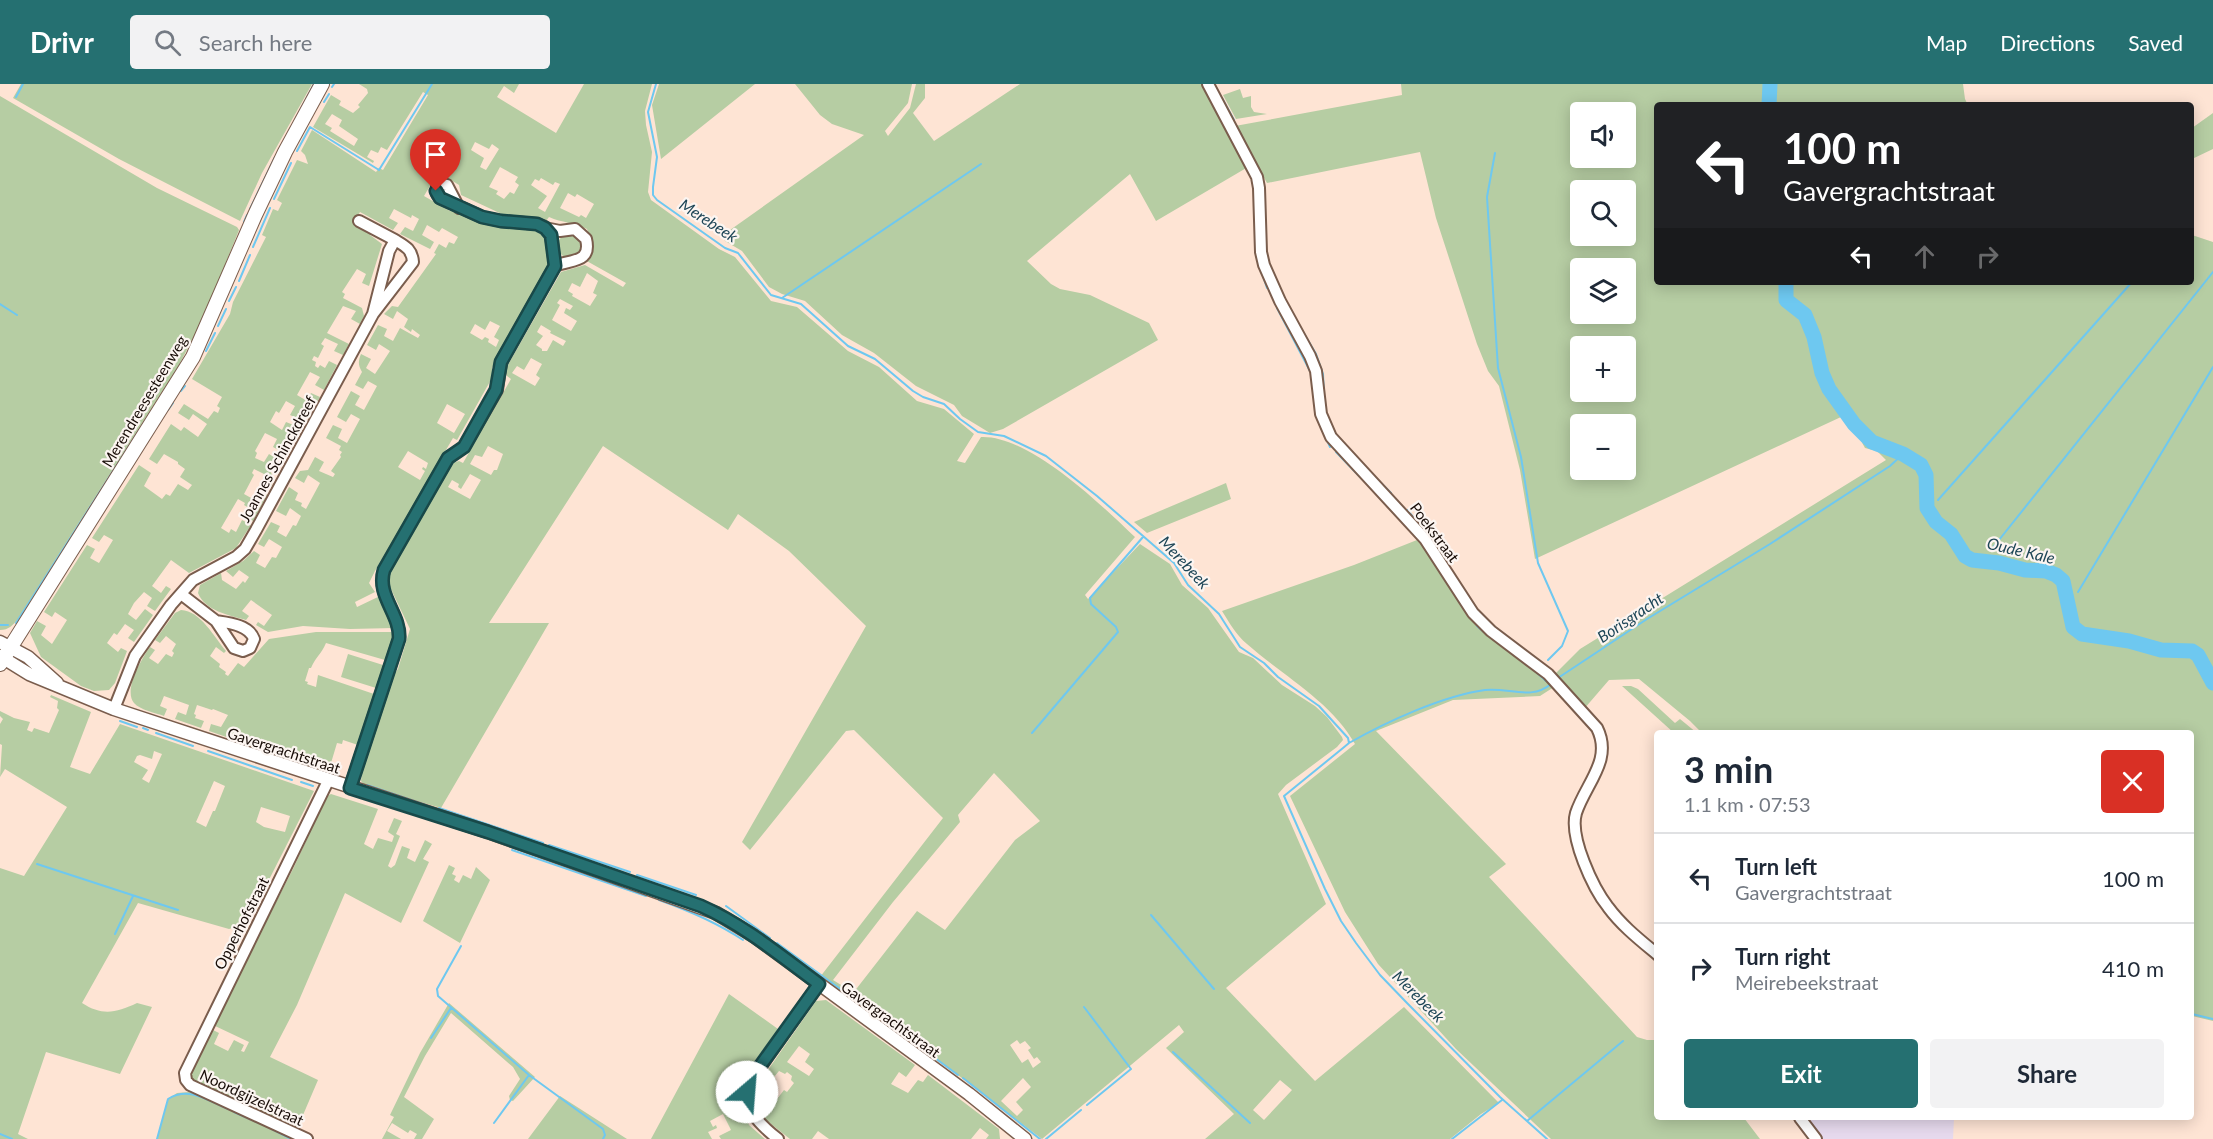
<!DOCTYPE html>
<meta charset="utf-8">
<style>
body{margin:0;font-family:Lato,sans-serif;background:#f2f2f3;color:#1f2937;height:100vh;display:flex;flex-direction:column;font-size:22px;white-space:nowrap}
*{box-sizing:border-box;margin:0}
p{font-size:20px;color:#747a83}
.icon{flex:none;width:33px;height:33px;fill:none;stroke:currentColor;stroke-width:2;stroke-linecap:round;stroke-linejoin:round}
.map{position:relative;flex:1;overflow:hidden}
.drawer{position:absolute;left:1654px;top:646px;width:540px;height:390px;display:flex;flex-direction:column;background:#fff;border-radius:6px;box-shadow:0 3px 15px #0003}
.drawer>*{flex:none}
.guide{position:absolute;left:1654px;top:18px;width:540px;height:183px;border-radius:6px;box-shadow:0 3px 15px #0003;background:#202124;color:#fff;overflow:hidden}
.tools{position:absolute;left:1570px;top:18px;display:grid;gap:12px}
.tools a{display:grid;place-items:center;width:66px;height:66px;border-radius:6px;background:#fff;box-shadow:0 3px 15px #0003;font-size:30px}
.pin{position:absolute;display:grid;place-items:center;width:51px;height:51px;color:#fff;margin:-62px -26px;border-radius:50% 50% 50% 0;rotate:-45deg;box-shadow:0 0 6px #0007}
.pin .icon{rotate:45deg}
.me{position:absolute;width:66px;margin:-33px;rotate:27deg;stroke-linejoin:round;filter:drop-shadow(0 0 4px #0008)}
.turn{display:flex;align-items:center;gap:21px;height:126px;padding:0 30px;font-size:27px}
.turn .icon{width:78px;height:78px;stroke-width:2.5}
.turn b{display:block;font-size:42px;line-height:51px}
.lanes{display:flex;align-items:center;height:57px;padding:0 30px;background:#0003;justify-content:center;gap:30px;direction:ltr}
.lanes .off{opacity:.35}
.round{display:grid;place-items:center;flex:none;width:63px;height:63px;border-radius:6px;background:#f2f2f3}
.headline{display:flex;align-items:center;justify-content:space-between;height:102px;padding:0 30px}
h1{font-size:36px;font-weight:700;line-height:45px}
.button{display:flex;gap:12px;margin-top:auto;padding:12px 30px}
.button a{flex:1;height:69px;border-radius:6px;background:#257071;color:#fff;font-size:24px;font-weight:700;line-height:69px;text-align:center}
.button a+a{background:#f2f2f3;color:#1f2937}
ul{padding:0;list-style:none}
li{display:flex;align-items:center;gap:18px;height:90px;padding:0 30px;border-top:2px solid #e0e1e3}
li div{flex:1}
li b{display:block;font-size:22px}
li em{font-style:normal}
header{display:flex;align-items:center;gap:36px;box-sizing:border-box;height:84px;padding:0 30px;background:#257071;color:#fff}
header strong{font-size:28px}
nav{display:flex;gap:33px;margin-inline-start:auto;font-size:21px}
.search{width:420px;height:54px;background:#f2f2f3;display:flex;align-items:center;gap:15px;box-sizing:border-box;padding:0 21px;border-radius:6px;color:#747a83;font-size:22px}
.map>svg:first-child{display:block}
.industrial{fill:#e7daee}
.green{fill:#b6cda3;fill-rule:evenodd}
.lines{fill:none;stroke-linecap:round;stroke-linejoin:round}
.stream{stroke:#6ec8f0;stroke-width:2}
.river{stroke:#6ec8f0;stroke-width:15}
.minor-casing{stroke:#7a5d4d;stroke-width:14}
.tertiary-casing{stroke:#7a5d4d;stroke-width:15}
.secondary-casing{stroke:#7a5d4d;stroke-width:16}
.minor{stroke:#fff;stroke-width:10}
.tertiary{stroke:#fff;stroke-width:12}
.secondary{stroke:#fff;stroke-width:14}
.route-casing{stroke:#184949;stroke-width:15}
.route{stroke:#257071;stroke-width:10}
.labels{text-anchor:middle;dominant-baseline:central;stroke-width:4.5;stroke-linejoin:round;paint-order:stroke}
.street-label{font-size:15px;fill:#160b06;stroke:#fcf5f1}
.water-label{font-size:16px;font-style:italic;fill:#1e4657;stroke:#fcf5f1}
</style>
<header>
<strong>Drivr</strong>
<div class="search"><svg class="icon" aria-label="search" viewBox="0 0 24 24"><circle cx="10" cy="10" r="6"/><path d="M15 15l6 6"/></svg>Search here</div>
<nav><a>Map</a><a>Directions</a><a>Saved</a></nav>
</header>
<div class="map">
<svg width="2213" height="1055" viewBox="0 0 2213 1055">
<rect width="100%" height="100%" fill="#fee4d4"/>
<!-- industrial -->
<path class="industrial" d="M1813,1034H1954L1953,1055H1820L1808,1040Z"/>
<!-- green -->
<path class="green" d="M21,0H312L262,89L240,137L119,75L13,14Z
M359,0H519L514,9L504,2L497,13L556,49L584,0H652L645,27L646,41L652,68L648,108L651,116L719,165L735,173L771,217L797,223L848,267L879,283L917,317L944,325L974,350L957,377L965,379L981,353C1030,351 1101,421 1135,453L1085,511L1088,515L1140,460L1170,480L1182,501L1208,524L1239,568L1253,574L1282,601L1315,622L1327,633L1342,653L1343,656L1337,663L1286,701L1278,710L1326,820L1226,904L1315,997L1404,923L1499,1019L1481,1030L1450,1055H1205L1234,1030L1166,964L1184,948L1179,941L1042,1055L929,969L850,913L917,827L945,846L1015,756L1040,737L994,689L958,731L960,738L893,818L833,896L846,904L843,909L820,893L943,734L854,646L846,647L750,766L742,758L866,542L789,467L738,430L728,446L603,362L489,539H549L441,724L365,702L361,697L362,687L390,596L398,585L410,545L389,501V493L393,483L448,387L453,379L459,377L463,379L511,295L507,292L505,286L561,188L585,181L623,203L626,199L585,176L591,156L587,145C574,138 562,139 549,133L546,137L506,132L461,111L459,101L438,88L424,112L450,127L452,125L497,143L527,144L539,148L545,154L549,182L492,284V294L457,356L453,354L375,487L369,499L375,508L355,518L357,523L380,512L394,544L350,545L303,542L268,548L256,541L258,538L264,542L272,531L251,516L242,527L249,532L246,536C229,531 205,527 198,509L200,501L221,489L222,496L236,505L243,497L245,499L249,493L239,486L233,493L226,487L243,477L254,467L260,471L256,479L265,484L272,473L276,474L282,463L269,455L264,463L258,460L271,438L280,442L277,448L286,453L293,441L296,442L301,432L290,424L286,432L276,427L289,403L298,409L295,416L302,419L301,422L306,425L320,399L308,391L304,399L295,394L300,387L308,386L315,373L324,378L319,387L333,393L335,390L331,387L341,373L340,371L342,368L339,366L341,362L326,354L333,341L342,345L338,354L347,359L360,335L351,330L346,338L337,333L351,307L360,312L355,321L364,326L377,302L368,297L363,305L355,301L362,288C358,281 358,278 361,270L371,275L366,284L375,290L390,267L379,260L376,266L367,261L378,241L387,245L384,252L393,257L400,244L418,254L420,251L412,245L411,248L404,243L408,235L397,227L393,235L384,230L392,222L398,223L436,170L434,169L439,160L446,164L449,158L454,160L458,153L442,144L439,148L427,141L422,151L434,158L430,165L400,150L405,143L413,147L419,135L412,131L411,134L394,125L389,134L398,139L393,146L360,128L354,138L372,148L370,151L382,160L369,202L362,199L366,190L357,185L342,208L345,210L343,214L362,224L364,232L360,240L351,235L356,227L343,222L327,249L349,260L343,271L334,267L338,260L325,254L321,260L324,262L318,274L314,272L312,276L316,278L315,282L318,284L320,281L325,284L329,277L337,281L324,306L315,301L320,293L310,288L297,311L307,317L311,309L320,313C316,320 314,323 306,322L299,335L290,331L295,322L286,317L279,329L276,327L270,338L282,346L286,338L296,342L282,368L273,363L277,355L265,349L255,367L257,369L255,374L264,378L269,370L277,375L270,387L274,394L271,403L262,399L266,391L254,385L252,389L254,391L244,410L253,415L258,407L267,411L253,437L244,432L249,424L244,421L245,419L238,415L221,444L229,449L231,445L236,448L242,436L251,441L236,464L189,489L171,476L152,502L161,509L166,502L171,505L155,527L147,522L152,514L144,508L134,519L128,530L136,536L145,525L153,531L134,558L128,554L134,546L125,540L117,551L114,549L107,559L118,568L121,564L127,567L115,599L109,606L94,607L81,602L41,573L30,549L37,537L46,542L41,551L52,560L67,536L55,528L52,533L44,528L87,461L95,465L90,474L99,479L113,456L104,451L99,458L92,454L139,381L151,389L144,402L162,415L166,410L170,412L178,400L188,406L192,401L180,393L185,385L178,380V378L164,370L157,380L149,375L171,340L181,347L184,343L198,353L207,340L193,330L189,336L178,329L184,320L208,335L214,327L218,329L220,324L217,322L222,313L192,295L230,230L233,218L266,153L262,151L273,125L278,127L282,119L277,116L297,76L308,80L305,71L301,67L312,46L376,88L379,84L383,86L428,11L423,8L387,66L381,63L378,69L371,66L367,73L374,77L373,79L313,43L331,11L341,17L339,21L353,29L360,23L358,21L368,9L367,5ZM332,30L342,36L339,42L358,55L354,62L330,47L332,44L325,40ZM475,58L489,65L492,60L499,65L486,86L480,83L484,74L471,66ZM500,83L518,93L515,98L519,101L514,110L510,108L504,115L496,110L498,107L489,103ZM541,94L553,101L555,98L560,100L545,128L538,124L547,112L531,101L535,95L539,97ZM568,109L575,113L577,110L594,120L586,134L581,131L579,133L560,124ZM587,189L598,197L593,209L597,211L590,222L572,212L573,210L568,207L572,199L580,203ZM560,215L573,222L570,226L566,224L564,229L577,237L571,247L552,236L560,221L557,219ZM490,237L500,242L494,253L499,256L496,263L488,258L489,255L485,253L482,256L470,249L475,240L485,246ZM541,241L551,247L550,249L566,257L563,262L553,256L547,267H542V265L536,261L543,252L537,248ZM531,274L542,280L536,291L540,294L535,302L512,289L517,282L524,286ZM447,320L465,330L454,349L437,339ZM488,362L503,370L497,386H494L491,391L470,380L475,371L482,373ZM408,367L428,379L426,385L423,383L422,385L425,387L420,396L398,383ZM470,390L481,396L470,415L448,403L452,396L459,400L458,403L461,405ZM1017,956L1020,960L1025,957L1031,964L1028,966L1034,975L1037,973L1041,978L1033,984L1028,975L1022,979L1010,961ZM1023,994L1031,1003L1016,1018L1023,1026L1017,1032L1001,1017ZM1280,996L1292,1006L1264,1036L1253,1026Z
M659,0H755L661,75L652,21Z
M795,0H912L908,19L885,47L888,52L910,24L916,0H925V14L913,29L934,57L1020,0H1203L1248,83L1156,137L1130,90L1027,177L1051,200L1060,205L1090,211L1149,239L1158,256L1003,345L990,349L962,332L954,321L916,302L874,269L842,251L805,217L782,210L769,203L742,167L725,157L723,151L864,51L832,40L820,31Z
M1401,0H1963L1965,15L1968,21H1658V198H2192V151L2213,158V937L2192,932V650L1702,649L1690,637L1639,595L1609,596L1584,625L1555,590L1580,565L1886,376L1877,367L1865,364L1859,353L1841,333L1535,475L1520,386L1499,302L1488,287L1477,260L1436,134L1420,68L1267,99L1235,42L1402,11ZM1581,28H1626V74H1581ZM1581,106H1626V152H1581ZM1581,184H1626V230H1581ZM1581,262H1626V308H1581ZM1581,340H1626V386H1581Z
M1240,5L1243,14L1251,12V23L1254,28L1267,30L1236,35L1223,11Z
M0,12L157,104L237,143L239,146L205,231L179,281L18,535C13,541 9,546 0,546Z
M2213,29V65L2192,75V44Z
M570,148L583,157L581,170L565,174L559,168L557,160L563,150Z
M1226,399L1231,415L1147,449L1134,438Z
M1417,456L1422,460L1449,499L1554,603L1540,612L1453,616L1376,647L1506,780L1489,793L1637,953L1647,956H1657L1658,1034H1744L1760,1055H1551L1456,965L1378,880L1345,828L1290,712L1355,660C1332,618 1282,591 1247,560C1236,551 1229,538 1222,527L1354,481Z
M181,526C201,527 214,553 226,567L224,569L216,563L210,572L220,580L219,583L226,588L225,590L228,592L238,579L244,583L269,555L316,548H391L393,553L385,576L326,559C321,571 316,572 311,584H309L305,597L308,598L307,600L316,603L318,591L374,610L358,661L343,656L342,660L337,659L331,679L337,681L334,690L209,647L211,640L221,643L228,631L213,625L212,626L197,621L194,630L196,631L195,634L204,637L201,644L175,635L178,628L186,631L189,621L164,612L160,622L167,625L164,632C156,629 140,626 134,619C123,606 142,574 150,563L155,566L149,574L158,580L166,570L172,573L174,569L172,567L176,560L166,552L160,559L155,556L175,529Z
M348,570L383,581L376,604L341,593Z
M1622,602H1631L1638,605L1675,639L1680,635L1697,649H1674Z
M51,611L91,628L70,683L90,690L120,640L314,707L249,835L243,841L229,845L138,819L82,919C102,932 116,929 137,919L152,923L120,990L46,968L18,1050L28,1055H0V784L24,792L67,723L5,685L0,693L2,661L0,660V640L3,635L0,632V627L14,634L30,638L27,646L32,648L34,644L49,649L59,626L57,624L58,617L50,613ZM154,667L162,670L149,699L142,695L148,686L134,678L137,672L140,671L152,675ZM214,697L225,702L215,727H213L206,743L196,738ZM261,723L290,732L285,748L264,743L256,738Z
M331,710L378,725L364,760L373,765L378,754L392,758L394,752L388,748L394,734L402,737L396,750L400,752L388,782L391,784L395,781L402,762L410,765L407,774L415,778L425,756L432,760L423,775L429,778L401,839L345,809L297,921L270,973L318,996L297,1045L192,996L190,991L211,945L219,949L214,960L228,967L234,956L244,961L241,967L244,968L249,958L213,941L293,785L327,712Z
M449,781L455,784L452,790L456,792L454,796L459,799L463,791L471,795L476,783L490,796L460,859L423,837Z
M729,910L778,945L741,996L739,1023H742L749,1041L765,1055H721L719,1052L731,1046L723,1030L710,1037L713,1043L716,1041L717,1044L708,1048L712,1055H651Z
M826,916L915,981L906,993L899,988L891,1000L908,1009L918,996L923,998L928,991L999,1045L1000,1055H986L989,1051L980,1044L971,1055H829L818,1047L812,1055H790L766,1036L757,1021L754,1009L756,1003L816,917ZM799,962L810,970L805,978L814,985L809,992L787,978ZM779,987L785,990L787,988L792,992L791,996L794,999L787,1008L784,1006L777,1015L768,1008L776,995L774,993Z
M449,919L535,993L513,1017L510,1016L509,1012L520,995L513,983L451,929L425,972L404,1013L434,1035L422,1055H414L417,1050L410,1046L408,1049L392,1039L387,1047L401,1055H382L394,1033L390,1031L420,969Z
M189,1008L268,1043L291,1055H157L168,1015L177,1009Z
M560,1012L627,1055H528Z"/>
<g class="lines">
<!-- stream -->
<path class="stream" d="M656,0L648,28L657,73L653,103V111L657,116L725,164L738,169L771,211L801,220L848,262L875,275L913,307L923,313L944,320L960,335L978,348L1004,352L1046,372L1097,412L1174,479L1188,501L1219,530L1240,563L1264,579L1278,593L1319,622L1348,654L1349,659L1343,664L1284,712L1325,805L1341,837L1356,859L1380,891L1407,919L1500,1013L1547,1055
M332,3L334,0
M16,13L23,0
M1222,14L1234,36
M324,18L329,10
M292,42L314,0
M1237,43L1256,81
M297,67L310,43L379,86L432,0
M1495,69L1487,113L1498,284L1521,373L1538,479L1568,547L1562,562L1548,576
M274,115L291,79
M250,125L275,73
M1254,137L1255,130
M244,138L247,131
M1255,148L1256,171L1267,204
M253,163L270,124
M239,197L250,171
M782,214L981,80
M229,217L236,203
M0,220L17,231
M1277,224L1310,287
M1299,241L1316,270L1323,290L1324,313
M218,242L226,225
M206,267L215,249
M181,307L185,302
M168,326L173,319
M1317,333L1330,363
M1336,368L1363,396
M1374,392L1391,409
M1938,416L2132,198
M1407,426L1428,450
M1991,466L2213,188
M2078,508L2213,283
M16,539L145,337
M1491,540L1529,569
M0,541H8
M1477,542L1484,548
M1534,586L1546,597
M1558,594L1647,535L1770,460L1890,382L1903,370
M120,637L137,643
M143,644L148,646
M156,649L193,662
M1032,649L1118,548L1116,543L1091,520L1090,514L1143,453
M1349,659C1386,638 1442,612 1485,606C1508,603 1531,617 1551,600
M208,667L292,696
M301,698L313,702
M367,701L426,721
M439,724L543,759
M549,761L630,788
M512,766L646,812
M37,780L178,826
M637,791L696,811
M659,816C690,827 716,838 743,856
M726,822L770,854
M260,823L265,815
M1151,831L1214,905
M115,850L133,812
M777,859L843,907
M461,862L437,905L438,912L529,991L603,1045L605,1051L603,1055
M231,883L257,830
M852,913L958,991
M1084,923L1131,985L1087,1021
M2192,930L2213,935
M431,954L451,924
M1173,968L1250,1039
M963,994L1040,1055
M234,1028L259,1039
M1527,1037L1623,957
M494,1039L529,991
M272,1045L291,1055
M0,1050L12,1055
M157,1055L168,1015C189,1002 207,1016 228,1025
M1046,1055L1081,1026
M1452,1055L1502,1016"/>
<!-- river -->
<path class="river" d="M1769,21L1770,0
M1786,198V216L1805,231L1814,253L1822,289L1829,305L1854,340L1872,358L1903,370L1921,381L1926,391L1927,424L1936,438L1951,450L1965,472L1972,476L1999,479L2025,486L2046,487L2056,491L2063,497L2073,543L2082,550L2129,557L2161,566L2192,567L2198,571L2213,599"/>
<defs>
<path id="minor" d="M1208,0L1257,93L1259,104L1261,168L1264,181L1280,217L1310,272L1316,287L1321,330L1331,353L1425,455L1473,529L1491,547L1548,590L1597,644C1613,676 1586,699 1576,729C1569,753 1593,804 1608,823C1622,842 1640,856 1658,871
M359,137L395,156
M545,144L560,147L575,145L586,155C592,180 570,175 555,182
M181,510L216,537L234,564L243,567L250,564L254,555C249,541 229,539 216,537
M114,625L135,572L171,521L193,496L236,473L245,465L256,446L373,230L413,178C412,165 405,162 395,156L389,167L373,230
M350,704L399,555C401,530 376,512 384,486L448,374L464,363L497,306L501,278L555,182L551,151L545,143L537,140L501,137L482,133L440,114L437,110V102L441,100L447,101L459,124
M1800,1034L1816,1055
M307,1055L190,1001L186,996L185,989L328,697
M778,1055C758,1039 744,1026 749,999L819,900"/>
<path id="tertiary" d="M0,558L28,573L57,599
M0,572L29,590L114,625L488,748L716,829L754,852L969,1010L1025,1055"/>
<path id="secondary" d="M0,580L193,273L255,131L285,68L322,0"/>
</defs>
<!-- minor casing -->
<use href="#minor" class="minor-casing"/>
<!-- tertiary casing -->
<use href="#tertiary" class="tertiary-casing"/>
<!-- secondary casing -->
<use href="#secondary" class="secondary-casing"/>
<!-- minor -->
<use href="#minor" class="minor"/>
<!-- tertiary -->
<use href="#tertiary" class="tertiary"/>
<!-- secondary -->
<use href="#secondary" class="secondary"/>
</g>
<g class="lines">
<defs>
<path id="route" d="M436,107L440,114L482,133L501,137L537,140L545,144L551,151L555,182L501,278L496,306L464,363L448,374L384,486C376,512 401,530 399,555L350,704L488,748L701,822C744,841 781,872 819,900L753,992L747,1008"/>
</defs>
<!-- route casing -->
<use href="#route" class="route-casing"/>
<!-- route -->
<use href="#route" class="route"/>
</g>
<g class="labels">
<!-- street labels -->
<g class="street-label">
<text transform="translate(144 317) rotate(-59)">Merendreesesteenweg</text>
<text transform="translate(277 375) rotate(-61)">Joannes Schinckdreef</text>
<text transform="translate(1435 448) rotate(53)">Poekstraat</text>
<text transform="translate(284 666) rotate(18)">Gavergrachtstraat</text>
<text transform="translate(241 839) rotate(-63)">Opperhofstraat</text>
<text transform="translate(891 935) rotate(36)">Gavergrachtstraat</text>
<text transform="translate(252 1013) rotate(25)">Noordgijzelstraat</text>
</g>
<!-- water labels -->
<g class="water-label">
<text transform="translate(709 136) rotate(33)">Merebeek</text>
<text transform="translate(2021 466) rotate(13)">Oude Kale</text>
<text transform="translate(1185 478) rotate(47)">Merebeek</text>
<text transform="translate(1630 533) rotate(-34)">Borisgracht</text>
<text transform="translate(1419 912) rotate(45)">Merebeek</text>
</g>
</g>
</svg>
<div class="tools">
<a><svg class="icon" aria-label="sound" viewBox="0 0 24 24"><path d="M4 9h4l5-4v14l-5-4H4zM17 9q2 3 0 6"/></svg></a>
<a><svg class="icon" aria-label="search" viewBox="0 0 24 24"><circle cx="10" cy="10" r="6"/><path d="M15 15l6 6"/></svg></a>
<a><svg class="icon" aria-label="layers" viewBox="0 0 24 24"><path d="M12 4l9 5-9 5-9-5zM3 14l9 5 9-5"/></svg></a>
<a>+</a>
<a>−</a>
</div>
<div class="pin" style="left:436px;top:107px;background:#d93025"><svg class="icon" aria-label="arrive" viewBox="0 0 24 24"><path d="M6 21V4h12l-3 4 3 4H6"/></svg></div>
<svg class="me" style="left:747px;top:1008px" viewBox="-20 -20 40 40"><circle r="19" fill="#fff"/><path d="M0-13L10 11 0 6-10 11z" fill="#257071"/></svg>
<div class="guide">
<div class="turn"><svg class="icon" aria-label="left" viewBox="0 0 24 24"><path d="M17 20v-9H6M10 6l-5 5 5 5"/></svg><div><b>100 m</b>Gavergrachtstraat</div></div>
<div class="lanes"><svg class="icon" aria-label="left" viewBox="0 0 24 24"><path d="M17 20v-9H6M10 6l-5 5 5 5"/></svg><svg class="icon off" aria-label="ahead" viewBox="0 0 24 24"><path d="M12 20V5M6 11l6-6 6 6"/></svg><svg class="icon off" aria-label="right" viewBox="0 0 24 24"><path d="M7 20v-9h11M14 6l5 5-5 5"/></svg></div>
</div>
<section class="drawer">
<div class="headline"><div><h1>3 min</h1><p>1.1 km · 07:53</p></div><a class="round" style="background:#d93025;color:#fff"><svg class="icon" aria-label="close" viewBox="0 0 24 24"><path d="M6 6l12 12M18 6L6 18"/></svg></a></div>
<ul>
<li><svg class="icon" aria-label="left" viewBox="0 0 24 24"><path d="M17 20v-9H6M10 6l-5 5 5 5"/></svg><div><b>Turn left</b><p>Gavergrachtstraat</p></div><em>100 m</em></li>
<li><svg class="icon" aria-label="right" viewBox="0 0 24 24"><path d="M7 20v-9h11M14 6l5 5-5 5"/></svg><div><b>Turn right</b><p>Meirebeekstraat</p></div><em>410 m</em></li>
</ul>
<div class="button"><a>Exit</a><a>Share</a></div>
</section>
</div>
